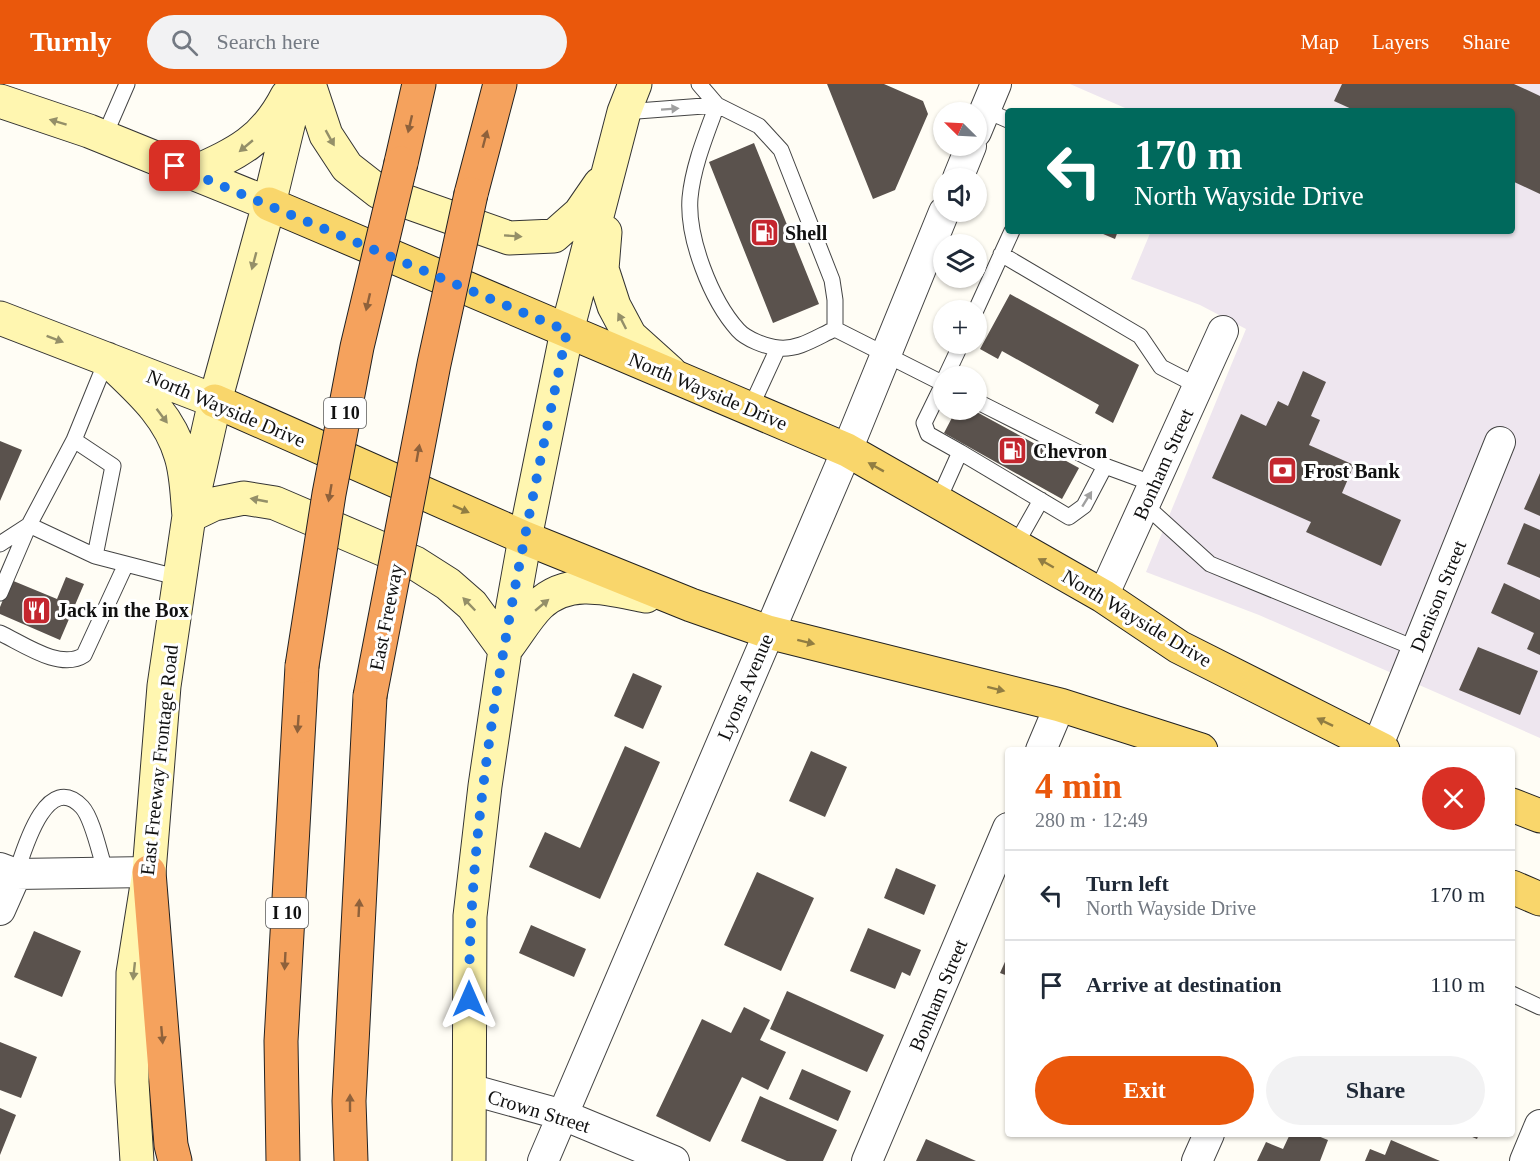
<!DOCTYPE html>
<meta charset="utf-8">
<style>
body{margin:0;font-family:"Times New Roman",serif;background:#f2f2f3;color:#1f2937;height:100vh;display:flex;flex-direction:column;font-size:22px;white-space:nowrap}
*{box-sizing:border-box;margin:0}
p{font-size:20px;color:#747a83}
.icon{flex:none;width:33px;height:33px;fill:none;stroke:currentColor;stroke-width:2;stroke-linecap:round;stroke-linejoin:round}
.map{position:relative;flex:1;overflow:hidden}
.sheet{position:absolute;left:1005px;top:663px;width:510px;height:390px;display:flex;flex-direction:column;background:#fff;border-radius:6px;box-shadow:0 2px 4px #0004}
.sheet>*{flex:none}
.guide{position:absolute;left:1005px;top:24px;width:510px;height:126px;border-radius:6px;box-shadow:0 2px 4px #0004;background:#00695c;color:#fff;overflow:hidden}
.needle{width:39px;rotate:294deg}
.buttons{position:absolute;left:933px;top:18px;display:grid;gap:12px}
.buttons a{display:grid;place-items:center;width:54px;height:54px;border-radius:50%;background:#fff;box-shadow:0 2px 4px #0004;font-size:30px}
.pin{position:absolute;display:grid;place-items:center;width:51px;height:51px;color:#fff;margin:-26px;border-radius:12px;box-shadow:0 3px 9px #0006}
.me{position:absolute;width:66px;margin:-33px;rotate:0deg;stroke-linejoin:round;filter:drop-shadow(0 0 4px #0008)}
.turn{display:flex;align-items:center;gap:21px;height:126px;padding:0 30px;font-size:27px}
.turn .icon{width:78px;height:78px;stroke-width:2.5}
.turn b{display:block;font-size:42px;line-height:51px}
.round{display:grid;place-items:center;flex:none;width:63px;height:63px;border-radius:32px;background:#f2f2f3}
.overview{display:flex;align-items:center;justify-content:space-between;height:102px;padding:0 30px}
h1{font-size:36px;font-weight:700;line-height:45px;color:#ea580c}
.cta{display:flex;gap:12px;margin-top:auto;padding:12px 30px}
.cta a{flex:1;height:69px;border-radius:36px;background:#ea580c;color:#fff;font-size:24px;font-weight:700;line-height:69px;text-align:center}
.cta a+a{background:#f2f2f3;color:#1f2937}
ul{padding:0;list-style:none}
li{display:flex;align-items:center;gap:18px;height:90px;padding:0 30px;border-top:2px solid #e0e1e3}
li div{flex:1}
li b{display:block;font-size:22px}
li em{font-style:normal}
header{display:flex;align-items:center;gap:36px;box-sizing:border-box;height:84px;padding:0 30px;background:#ea580c;color:#fff}
header strong{font-size:28px}
nav{display:flex;gap:33px;margin-inline-start:auto;font-size:21px}
.search{width:420px;height:54px;background:#f2f2f3;display:flex;align-items:center;gap:15px;box-sizing:border-box;padding:0 21px;border-radius:33px;color:#747a83;font-size:22px}
.map>svg:first-child{display:block}
.industrial{fill:#eee6ef}
.building{fill:#5a524d}
.lines{fill:none;stroke-linecap:round;stroke-linejoin:round}
.lane-casing{stroke:#444;stroke-width:17}
.street-casing{stroke:#444;stroke-width:32}
.secondary-casing{stroke:#333;stroke-width:35}
.primary-casing{stroke:#222;stroke-width:35}
.highway-casing{stroke:#222;stroke-width:35}
.lane{stroke:#fff;stroke-width:15}
.street{stroke:#fff;stroke-width:30}
.secondary{stroke:#fff6b0;stroke-width:33}
.primary{stroke:#f9d66b;stroke-width:33}
.highway{stroke:#f5a25d;stroke-width:33}
.highway-bridge-casing{stroke:#222;stroke-width:35;stroke-linecap:butt}
.highway-bridge{stroke:#f5a25d;stroke-width:33}
.oneway{fill:#a0a0a0}
.oneway2{fill:#948f68}
.oneway3{fill:#8e613b}
.oneway4{fill:#917d42}
.route{stroke:#1a73e8;stroke-width:10;stroke-dasharray:0 18}
.labels{text-anchor:middle;dominant-baseline:central;stroke-width:6;stroke-linejoin:round;paint-order:stroke}
.shield{fill:#fff;stroke:#585858;stroke-width:1.5}
.shield-label{font-size:18px;font-weight:bold;fill:#111}
.poi-label{font-size:20px;font-weight:bold;fill:#111;stroke:#fff;text-anchor:start}
.street-label{font-size:20px;fill:#111;stroke:#fff}
</style>
<header>
<strong>Turnly</strong>
<div class="search"><svg class="icon" aria-label="search" viewBox="0 0 24 24"><circle cx="10" cy="10" r="6"/><path d="M15 15l6 6"/></svg>Search here</div>
<nav><a>Map</a><a>Layers</a><a>Share</a></nav>
</header>
<div class="map">
<svg width="1540" height="1077" viewBox="0 0 1540 1077">
<rect width="100%" height="100%" fill="#fffdf5"/>
<!-- industrial -->
<path class="industrial" d="M1070,0H1540V654L1259,531L1146,488L1246,245L1200,221L1131,195L1151,147H1512V27H1132Z"/>
<!-- building -->
<path class="building" d="M827,0H884L923,17L928,30L895,106L873,115Z
M1342,0H1514L1540,12V110L1512,97V27H1356L1334,17Z
M754,59L819,220L773,239L709,78Z
M1096,147H1118L1115,155Z
M1010,210L1139,281L1113,339L1095,329L1099,321L1002,267L998,275L980,265Z
M1303,287L1326,298L1311,332L1320,336L1309,361L1354,381L1342,409L1401,436L1381,482L1306,448L1311,438L1212,394L1241,330L1266,342L1278,317L1288,322Z
M956,326H973L1079,384L1062,415L944,349Z
M0,357L22,366L0,417Z
M1540,389V432L1524,425Z
M1524,439L1540,446V494L1507,480Z
M66,493L84,500L60,556L0,530V523L11,496L57,515Z
M1504,499L1540,516V571L1527,565L1534,549L1491,529Z
M1478,563L1538,587L1520,631L1459,606Z
M633,589L662,602L643,645L614,632Z
M625,662L660,678L600,815L529,783L545,748L580,764Z
M811,667L847,683L825,733L789,717Z
M896,784L936,801L924,831L884,814Z
M757,788L814,814L781,887L724,861Z
M531,841L586,865L574,893L519,869Z
M868,844L921,866L910,892L902,888L895,905L850,887Z
M34,847L81,867L62,913L14,893Z
M1008,871V892L1000,889Z
M787,907L884,951L867,988L770,945Z
M744,923L770,936L760,956L786,968L768,1006L742,993L710,1058L656,1032L702,935L731,949Z
M0,958L37,973L21,1014L0,1006Z
M802,985L851,1007L838,1037L789,1015Z
M760,1012L837,1046L823,1077H787L741,1057Z
M0,1024L16,1031L0,1071Z
M1290,1050H1313L1328,1056L1320,1077H1257L1266,1058L1283,1065Z
M1465,1050H1479L1477,1055Z
M926,1055L976,1077H916Z
M1391,1056L1440,1077H1365L1370,1065L1385,1071Z"/>
<g class="lines">
<defs>
<path id="lane" d="M699,0L717,21L759,42L781,66L832,196L835,216V245L944,300
M717,21C706,51 693,82 690,114C687,154 711,216 738,246C746,255 766,263 779,264C799,266 817,253 835,245
M985,26L1008,36
M624,28L717,21
M104,53L127,0
M1001,170L1140,252L1161,283L1198,302
M976,226L1012,147
M107,275L74,356L113,382L95,472L180,494
M946,292L961,260
M976,317L1105,382
M750,325L778,264
M960,368L1069,433L1084,422L1105,382L1154,400
M938,417L960,368L928,350L924,339L944,298
M1145,421L1210,480L1417,565
M0,460L29,441L74,356
M1015,462L1041,416
M0,509L29,441L95,472
M0,549C22,559 60,587 84,571L126,480
M16,790C23,769 46,685 82,723C93,735 100,772 106,789
M1512,910L1540,923"/>
<path id="street" d="M976,48L996,0
M958,94L971,62
M1103,512L1223,247
M1041,666L1060,621
M1376,666L1500,358
M0,784L16,790L149,788
M0,826L16,790
M469,1005L563,1031L674,1077
M543,1077L847,366L944,128
M867,1077L1008,744
M1197,1077L1209,1050
M1525,1077L1540,1041"/>
<path id="secondary" d="M309,0L326,51L347,83L379,108L509,154L554,152L580,129L600,100
M0,17L89,47L269,120
M193,89C237,69 264,57 287,12
M605,148L602,185L614,222L630,252L670,288
M0,234L215,317
M107,275C137,304 169,330 181,372C187,391 187,413 189,432L214,420L244,414L275,419L415,479L448,500L472,521L505,566
M508,562C518,549 527,533 539,521C569,492 610,505 646,512
M137,1077L132,998L133,889L149,788L164,602L189,432L215,317L269,120L298,0
M469,1077L470,832L485,702L505,566L525,454L567,247L624,28L635,0"/>
<path id="primary" d="M269,120L847,366L1103,512L1179,563L1383,666
M215,317L525,454L691,521L768,548L1060,621L1201,666
M1512,721L1540,732
M1512,803L1540,815"/>
<path id="highway" d="M401,79L419,0
M471,110L500,0
M149,788L171,1061L175,1077
M283,1077L281,957L302,582
M351,1077L349,1017L370,612"/>
</defs>
<!-- lane casing -->
<use href="#lane" class="lane-casing"/>
<!-- street casing -->
<use href="#street" class="street-casing"/>
<!-- secondary casing -->
<use href="#secondary" class="secondary-casing"/>
<!-- primary casing -->
<use href="#primary" class="primary-casing"/>
<!-- highway casing -->
<use href="#highway" class="highway-casing"/>
<!-- lane -->
<use href="#lane" class="lane"/>
<!-- street -->
<use href="#street" class="street"/>
<!-- secondary -->
<use href="#secondary" class="secondary"/>
<!-- primary -->
<use href="#primary" class="primary"/>
<!-- highway -->
<use href="#highway" class="highway"/>
<defs>
<path id="highway-bridge" d="M302,582L329,410L357,263L401,79
M370,612L434,280L471,110"/>
</defs>
<!-- highway-bridge casing -->
<use href="#highway-bridge" class="highway-bridge-casing"/>
<!-- highway-bridge -->
<use href="#highway-bridge" class="highway-bridge"/>
</g>
<!-- one-way arrows -->
<defs><path id="oneway-solid" d="M-6-.8H1V-3.2L6.5 0L1 3.2V.8H-6Z" transform="scale(1.5)"/></defs>
<g class="oneway">
<use href="#oneway-solid" transform="translate(670 25) rotate(-4)"/>
<use href="#oneway-solid" transform="translate(1087 415) rotate(-58)"/>
</g>
<g class="oneway2">
<use href="#oneway-solid" transform="translate(58 38) rotate(-163)"/>
<use href="#oneway-solid" transform="translate(330 54) rotate(61)"/>
<use href="#oneway-solid" transform="translate(246 62) rotate(140)"/>
<use href="#oneway-solid" transform="translate(513 152) rotate(4)"/>
<use href="#oneway-solid" transform="translate(254 177) rotate(105)"/>
<use href="#oneway-solid" transform="translate(622 237) rotate(-117)"/>
<use href="#oneway-solid" transform="translate(55 255) rotate(21)"/>
<use href="#oneway-solid" transform="translate(162 332) rotate(53)"/>
<use href="#oneway-solid" transform="translate(259 416) rotate(-169)"/>
<use href="#oneway-solid" transform="translate(469 520) rotate(-134)"/>
<use href="#oneway-solid" transform="translate(542 521) rotate(-40)"/>
<use href="#oneway-solid" transform="translate(134 887) rotate(96)"/>
</g>
<g class="oneway3">
<use href="#oneway-solid" transform="translate(410 40) rotate(103)"/>
<use href="#oneway-solid" transform="translate(485 55) rotate(-75)"/>
<use href="#oneway-solid" transform="translate(368 218) rotate(103)"/>
<use href="#oneway-solid" transform="translate(418 369) rotate(-80)"/>
<use href="#oneway-solid" transform="translate(330 409) rotate(100)"/>
<use href="#oneway-solid" transform="translate(298 640) rotate(94)"/>
<use href="#oneway-solid" transform="translate(359 824) rotate(-87)"/>
<use href="#oneway-solid" transform="translate(285 877) rotate(93)"/>
<use href="#oneway-solid" transform="translate(162 951) rotate(85)"/>
<use href="#oneway-solid" transform="translate(350 1019) rotate(-90)"/>
</g>
<g class="oneway4">
<use href="#oneway-solid" transform="translate(876 383) rotate(-151)"/>
<use href="#oneway-solid" transform="translate(461 425) rotate(24)"/>
<use href="#oneway-solid" transform="translate(1046 479) rotate(-150)"/>
<use href="#oneway-solid" transform="translate(806 558) rotate(14)"/>
<use href="#oneway-solid" transform="translate(996 605) rotate(14)"/>
<use href="#oneway-solid" transform="translate(1325 638) rotate(-154)"/>
</g>
<g class="lines">
<!-- route -->
<path class="route" d="M175,82L567,247C523,464 469,692 469,915"/>
</g>
<!-- icons -->
<defs>
<symbol id="fuel-square" viewBox="-11 -11 22 22"><rect x="-9" y="-9" width="18" height="18" rx="4" fill="#c4262e" stroke="#fff"/><path d="M-5.5-6h7V0h2V4h1.3V-2.5L3-4.5l.8-.8L6-3V5H2.5V1h-1V6h-7ZM-4.2-4.7v3.2H.2V-4.7Z" fill="#fff"/></symbol>
<symbol id="bank-square" viewBox="-11 -11 22 22"><rect x="-9" y="-9" width="18" height="18" rx="4" fill="#c4262e" stroke="#fff"/><path d="M-6-4H6V4H-6ZM0-2.3a2.3 2.3 0 1 0 0 4.6a2.3 2.3 0 1 0 0-4.6Z" fill="#fff"/></symbol>
<symbol id="restaurant-square" viewBox="-11 -11 22 22"><rect x="-9" y="-9" width="18" height="18" rx="4" fill="#c4262e" stroke="#fff"/><path d="M-5-6h1v4h1v-4h1v4h1v-4h1v5L-1.5 .5V6h-2V.5L-5-1ZM5-6V6H3V1.5H1.5Q1.5-4 5-6Z" fill="#fff"/></symbol>
</defs>
<g fill-rule="evenodd">
<use href="#fuel-square" x="748" y="132" width="33" height="33"/>
<use href="#fuel-square" x="996" y="350" width="33" height="33"/>
<use href="#bank-square" x="1266" y="370" width="33" height="33"/>
<use href="#restaurant-square" x="20" y="510" width="33" height="33"/>
</g>
<g class="labels">
<!-- shield labels -->
<g class="shield">
<rect x="324" y="314" width="42" height="30" rx="4.5"/>
<rect x="266" y="814" width="42" height="30" rx="4.5"/>
</g>
<g class="shield-label">
<text x="345" y="329">I 10</text>
<text x="287" y="829">I 10</text>
</g>
<!-- poi labels -->
<g class="poi-label">
<text x="785" y="149">Shell</text>
<text x="1033" y="367">Chevron</text>
<text x="1304" y="387">Frost Bank</text>
<text x="57" y="526">Jack in the Box</text>
</g>
<!-- street labels -->
<g class="street-label">
<text transform="translate(708 307) rotate(23)">North Wayside Drive</text>
<text transform="translate(226 324) rotate(23)">North Wayside Drive</text>
<text transform="translate(1163 380) rotate(-66)">Bonham Street</text>
<text transform="translate(1438 512) rotate(-68)">Denison Street</text>
<text transform="translate(386 533) rotate(-79)">East Freeway</text>
<text transform="translate(1137 534) rotate(31)">North Wayside Drive</text>
<text transform="translate(745 603) rotate(-67)">Lyons Avenue</text>
<text transform="translate(159 676) rotate(-84)">East Freeway Frontage Road</text>
<text transform="translate(938 911) rotate(-67)">Bonham Street</text>
<text transform="translate(539 1027) rotate(17)">Crown Street</text>
</g>
</g>
</svg>
<div class="buttons">
<a><svg class="needle" viewBox="-14 -14 28 28"><path d="M0-13l5 13h-10z" fill="#e53935"/><path d="M0 13l5-13h-10z" fill="#747a83"/></svg></a>
<a><svg class="icon" aria-label="sound" viewBox="0 0 24 24"><path d="M4 9h4l5-4v14l-5-4H4zM17 9q2 3 0 6"/></svg></a>
<a><svg class="icon" aria-label="layers" viewBox="0 0 24 24"><path d="M12 4l9 5-9 5-9-5zM3 14l9 5 9-5"/></svg></a>
<a>+</a>
<a>−</a>
</div>
<div class="pin" style="left:175px;top:82px;background:#d93025"><svg class="icon" aria-label="arrive" viewBox="0 0 24 24"><path d="M6 21V4h12l-3 4 3 4H6"/></svg></div>
<svg class="me" style="left:469px;top:915px" viewBox="-20 -20 40 40"><path d="M0-17L14 15 0 8-14 15z" fill="#1a73e8" stroke="#fff" stroke-width="4"/></svg>
<div class="guide">
<div class="turn"><svg class="icon" aria-label="left" viewBox="0 0 24 24"><path d="M17 20v-9H6M10 6l-5 5 5 5"/></svg><div><b>170 m</b>North Wayside Drive</div></div>
</div>
<section class="sheet">
<div class="overview"><div><h1>4 min</h1><p>280 m · 12:49</p></div><a class="round" style="background:#d93025;color:#fff"><svg class="icon" aria-label="close" viewBox="0 0 24 24"><path d="M6 6l12 12M18 6L6 18"/></svg></a></div>
<ul>
<li><svg class="icon" aria-label="left" viewBox="0 0 24 24"><path d="M17 20v-9H6M10 6l-5 5 5 5"/></svg><div><b>Turn left</b><p>North Wayside Drive</p></div><em>170 m</em></li>
<li><svg class="icon" aria-label="arrive" viewBox="0 0 24 24"><path d="M6 21V4h12l-3 4 3 4H6"/></svg><div><b>Arrive at destination</b></div><em>110 m</em></li>
</ul>
<div class="cta"><a>Exit</a><a>Share</a></div>
</section>
</div>
